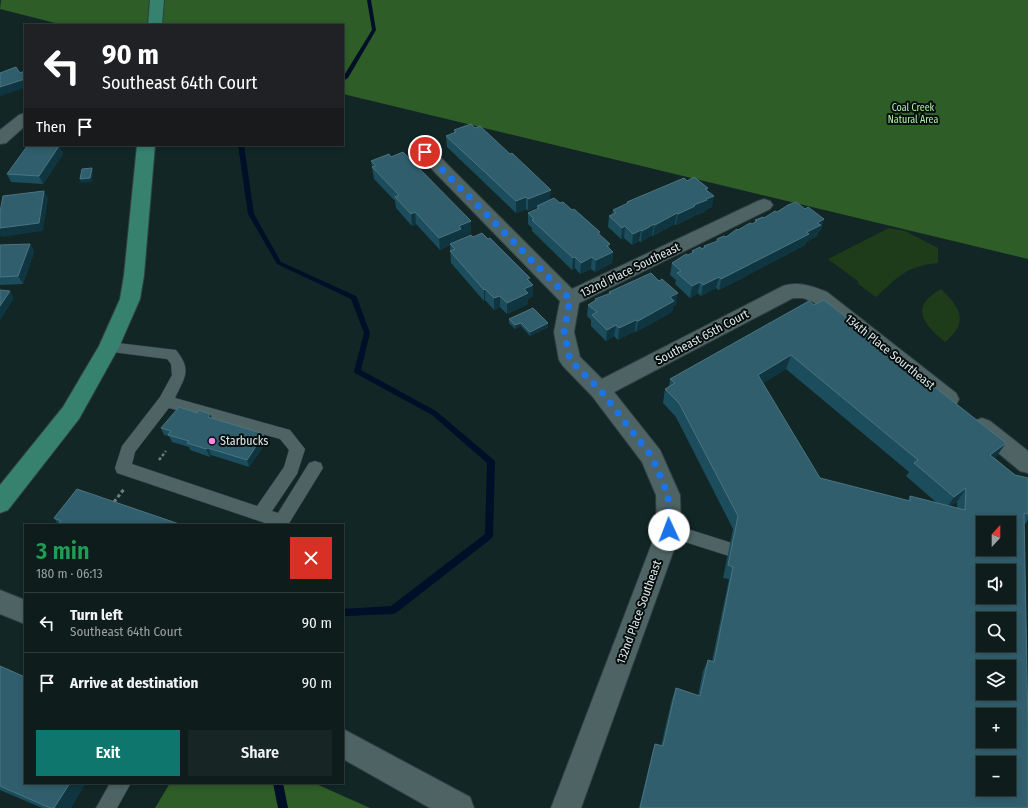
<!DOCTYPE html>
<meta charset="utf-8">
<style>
body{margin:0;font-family:"Fira Sans Condensed",sans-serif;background:#172525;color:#f1f3f6;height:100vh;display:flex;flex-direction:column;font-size:15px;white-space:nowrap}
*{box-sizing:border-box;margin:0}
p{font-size:13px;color:#9ba1a3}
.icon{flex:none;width:22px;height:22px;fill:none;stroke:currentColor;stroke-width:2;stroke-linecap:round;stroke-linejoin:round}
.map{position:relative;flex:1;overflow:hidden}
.drawer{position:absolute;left:24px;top:524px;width:320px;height:260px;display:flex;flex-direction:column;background:#0e1c1c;border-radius:0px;box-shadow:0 2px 6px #0003,0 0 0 1px #2e3a3b}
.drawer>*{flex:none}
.banner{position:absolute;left:24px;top:24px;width:320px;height:122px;border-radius:0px;box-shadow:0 2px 6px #0003,0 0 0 1px #2e3a3b;background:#202124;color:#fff;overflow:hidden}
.needle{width:26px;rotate:21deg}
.buttons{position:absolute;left:976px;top:516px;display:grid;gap:8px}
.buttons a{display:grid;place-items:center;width:40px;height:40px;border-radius:0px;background:#0e1c1c;box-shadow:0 2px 6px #0003,0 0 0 1px #2e3a3b;font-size:20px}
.pin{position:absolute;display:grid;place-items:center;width:34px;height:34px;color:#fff;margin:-17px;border:2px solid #fff;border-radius:50%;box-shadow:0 1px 4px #0007}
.me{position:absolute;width:44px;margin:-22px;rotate:358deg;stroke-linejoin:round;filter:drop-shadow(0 0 3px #0008)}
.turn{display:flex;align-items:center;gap:14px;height:84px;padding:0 12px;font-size:18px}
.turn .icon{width:52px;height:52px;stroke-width:2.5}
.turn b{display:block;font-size:28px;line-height:34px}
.then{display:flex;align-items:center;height:38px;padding:0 12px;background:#0003;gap:8px;font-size:15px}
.round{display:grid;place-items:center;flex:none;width:42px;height:42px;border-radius:0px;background:#172525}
.headline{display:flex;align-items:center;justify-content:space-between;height:68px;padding:0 12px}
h1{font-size:24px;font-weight:600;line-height:30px;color:#1e9e55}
.button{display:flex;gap:8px;margin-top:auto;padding:8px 12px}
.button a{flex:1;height:46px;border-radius:0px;background:#0f766e;color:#fff;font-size:16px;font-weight:600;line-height:46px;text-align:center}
.button a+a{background:#172525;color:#f1f3f6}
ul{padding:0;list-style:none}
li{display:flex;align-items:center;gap:12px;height:60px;padding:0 12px;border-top:1px solid #2e3a3b}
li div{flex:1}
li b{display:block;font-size:15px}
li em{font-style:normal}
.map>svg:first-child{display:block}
.green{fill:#1e3c1a}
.forest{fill:#2e5d27}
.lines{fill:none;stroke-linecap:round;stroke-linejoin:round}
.stream{fill:#000f28;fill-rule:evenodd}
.service-casing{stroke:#313f3f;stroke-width:1}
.minor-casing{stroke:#313f3f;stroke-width:2}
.primary-casing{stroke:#313f3f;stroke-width:2}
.path-far1{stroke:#6c7d7d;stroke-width:2.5;stroke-dasharray:3 2;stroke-linecap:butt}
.path{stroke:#6c7d7d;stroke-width:3;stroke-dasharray:3.5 2.5;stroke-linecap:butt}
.service{fill:#4e6464;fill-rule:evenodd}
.minor{fill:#4e6464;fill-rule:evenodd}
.primary{fill:#37826f;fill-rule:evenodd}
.wall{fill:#1c4d5d;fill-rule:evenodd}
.shaded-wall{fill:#0f3640}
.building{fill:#315e6c;stroke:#4c7480;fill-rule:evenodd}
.route{stroke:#1a73e8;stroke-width:7;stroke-dasharray:0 12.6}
.poi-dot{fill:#fa87e7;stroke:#060d0d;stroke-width:1.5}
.labels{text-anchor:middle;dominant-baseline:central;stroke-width:4;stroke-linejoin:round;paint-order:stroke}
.far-park-label{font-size:10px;fill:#aef3a3;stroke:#060d0d}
.street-label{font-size:12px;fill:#deeaea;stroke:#060d0d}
.poi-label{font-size:12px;fill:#deeaea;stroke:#060d0d;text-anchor:start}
</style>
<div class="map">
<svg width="1028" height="808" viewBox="0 0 1028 808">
<rect width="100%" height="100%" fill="#122626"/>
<!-- green -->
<path class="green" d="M889,228L905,231L938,248V263C906,266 898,277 876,297L857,283L859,282L828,259Z
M941,289C961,308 969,322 945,342C923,324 909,307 941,289Z"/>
<!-- forest -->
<path class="forest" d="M1,0H1028V259L343,94V25H63L0,9Z
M170,783H314L370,808H155Z"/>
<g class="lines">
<!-- stream -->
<path class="stream" d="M367,0H371L376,30L348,78L343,81V77L372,30Z
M238,145H244L254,214L281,262L356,296L357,298L370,333L361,370L436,411L494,460L495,462L493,536L492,538L396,613L393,614L346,616L343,618V609L391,606L485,534L487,463L432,415L355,373L354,371L364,333L351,299L277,264L248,214Z
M273,783H283L288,808H278Z"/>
<defs>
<path id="service" d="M109,342L176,350C192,370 185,377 175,398L290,430L305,449L297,474L272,511L278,513L309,463L315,461L321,463L323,468L288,525H271L117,473L115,468L122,446L160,397L172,375L171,364L167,359L104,351L102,347L104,343ZM169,408L280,439L289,450L284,467L257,506L132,464L135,452Z
M669,523L735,544L737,549L735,554L729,556L663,535L661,530L663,525Z
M110,783H131L117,808H96Z"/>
<path id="minor" d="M25,113V126L6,143L0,144V130L19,115Z
M425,147L431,148L572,289L758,201L764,199L770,201L773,205L770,209L579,303L574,332L580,357L602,379L783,286C799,281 812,286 827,292L956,393L959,399L956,405L948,407L940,405L813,302L803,298H793L614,392L660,450L680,495L681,530L581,808H551L657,530L656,495L642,462L592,396L563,366L559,360L554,332L560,301L419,156L416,152L419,148Z
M982,418L990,421L1028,451V473L1020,471L974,433L971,427L974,421Z
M0,590L25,600V624L0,614Z
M343,729L470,797L474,808H430L343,759Z"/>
<path id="primary" d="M150,0H164L162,25H148Z
M137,145H155L144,275L140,299L119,347L79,419L8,510L0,513V485L63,407L99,346L120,299L124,275Z"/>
</defs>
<!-- service casing -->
<use href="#service" class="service-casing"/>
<!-- minor casing -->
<use href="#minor" class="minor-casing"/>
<!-- primary casing -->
<use href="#primary" class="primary-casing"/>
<!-- path-far1 -->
<path class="path-far1" d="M159,460L166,451"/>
<!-- path -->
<path class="path" d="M114,502L124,489"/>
<!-- service -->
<use href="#service" class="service"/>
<!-- minor -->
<use href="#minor" class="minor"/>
<!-- primary -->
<use href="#primary" class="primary"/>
</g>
<!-- wall -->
<path class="wall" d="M454,130L550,200L560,203L600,235L610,249L613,252L612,263L595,272L591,269L580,274L575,268L572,270L532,231V228L528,224V213L537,210V207L528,211L526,209L516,213L447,147L446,136L454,133Z
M59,146L63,154L43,184L11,182L7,174Z
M391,157L471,221V233L462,237V239L473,237L530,278V281L533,285V296L528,299V304L507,314L500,307L494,310L485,300L484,301L451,263L450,245L440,250L416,224L412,226L396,208L395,201L374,179L371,161Z
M687,181L708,188L707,190L712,207L705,210V212L693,216V217L676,225L675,224L653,236L652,235L641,242L639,241L632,245L624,238L621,239L608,227L609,216L612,215L613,210L627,204V202Z
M805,209L824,219L821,230L818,232L817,236L806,242L805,245L719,290L716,288L701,296L698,293L690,298L675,284L676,280L670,275L672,263L692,253V251L703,248L704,246L716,241L717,239L726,237L752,224L755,222V220L764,218L777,212Z
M30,244L34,252L23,284L0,285V245Z
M609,292L676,305L673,306L672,312L636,332L635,331L618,340L614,336L606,341L591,326V320L587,316L588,305L595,301V299L609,294Z
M809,301L996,457L995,458L1015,475L1028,478V520L1024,525L1028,808H639L652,754L655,744L661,746L672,699L676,688L698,696L703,671L708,660L712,661L729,579L723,578L733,529L676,417L663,403L665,389L669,387L670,379ZM786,369L909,472L906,476L937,503L910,496L908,501L820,478L763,383ZM957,502V508L950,506Z
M509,319L548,327L530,336L521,326L515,329L509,323Z
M197,413L210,414L212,418L267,441L249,467L211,455L210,457L190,450L189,447L172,442L169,436L164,435L161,428Z
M54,518L182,525L58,524Z
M0,666L71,808H42L0,790Z"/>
<!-- shaded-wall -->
<path class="shaded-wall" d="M25,79V88L0,96V87Z
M59,146L63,154L43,184L39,176Z
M92,168L93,172L92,182L81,183L80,179Z
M551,190L550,201L537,206V207L528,211V199Z
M44,191L48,198L43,231L1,237L0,235V228Z
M714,196L712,207L705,210V212L693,216V217L676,225L678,214L694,205Z
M526,197V209L516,213V201Z
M415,212L416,224L412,226L411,214Z
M677,213L675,224L653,236L655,225Z
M824,219L821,230L818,232L817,236L806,242L805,245L719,290L721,279L807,232L817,223Z
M471,221V233L462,237V240L450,244V245L440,250L439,238L459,226Z
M654,224L652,235L641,242L642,231Z
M625,226L624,238L621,239L622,228Z
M641,230L639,241L632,245L633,234Z
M30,244L34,252L23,284L18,276Z
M610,244L609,254L613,252L612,263L595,272L596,260L607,246Z
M575,257V268L572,270L573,258Z
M592,257L591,269L580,274L581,263Z
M719,277L716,288L701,296L703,285Z
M530,278V287L533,285V296L528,299V304L507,314V303L524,289L527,279Z
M700,282L698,293L690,298L692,286Z
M485,289V300L484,301V290Z
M10,291L14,298L0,321V306Z
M678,293L676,305L673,306L672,312L636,332L638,321L670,297Z
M500,296V307L494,310V298Z
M636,320L635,331L618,340L619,328Z
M521,323V326L515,329V325Z
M548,323V327L530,336V332Z
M616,325L614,336L606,341L607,330Z
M791,355L786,369L754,389L758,375Z
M210,414L213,421L208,417Z
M264,434L267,441L249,467L247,460Z
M1006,443L996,457L981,468L990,455Z
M208,448L211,455L210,457L206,449Z
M966,488L957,502L945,510L954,497Z
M70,783H86L71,808H54Z"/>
<!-- building -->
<path class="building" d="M16,67L20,73L25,71V76H24L25,79L0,87V73Z
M471,124L475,128L480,126L510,154L512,153L551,190L528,199L526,197L516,201L446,136L456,132L454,130Z
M28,145L59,146L39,176L7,174Z
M403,152L471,221L459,226L461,229L439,238L415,212L411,214L395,197L399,195L372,167L376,166L371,161L389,154L391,157Z
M92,168L90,178L80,179L82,169Z
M694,177L708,188L705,189L714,196L706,199L707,200L694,205L695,206L678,214L677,213L655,225L654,224L642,231L641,230L633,234L625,226L622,228L609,216L616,213L613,210L628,203L627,202L684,178L687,181Z
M44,191L39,223L0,228V212L3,196Z
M554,198L560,203L563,202L572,210L574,209L600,232L598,233L610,244L607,246L613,252L596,260L592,257L581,263L575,257L573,258L532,220L534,219L528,213L539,208L537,206Z
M796,202L805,209L808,207L824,219L817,223L821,225L807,232L809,234L721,279L719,277L703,285L700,282L692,286L677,273L681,271L672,263L686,254L688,255L694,252L692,251L700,247L702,249L705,247L704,246L718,241L717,239L724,236L726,237L737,229L738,230L750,223L752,224L757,221L755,220L763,217L764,218L775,211L777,212L788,205Z
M482,233L488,239L490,238L530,278L527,279L533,285L524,289L528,293L507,303L500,296L494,298L485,289L484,290L450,251L455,249L450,244L471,235L473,237Z
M30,244L18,276L0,277V245Z
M651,273L659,281L662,279L678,293L670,297L674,301L638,321L636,320L619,328L616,325L607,330L592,315L597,312L588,305L596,300L595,299L611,293L609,292Z
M0,290L10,291L0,306Z
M824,300L1006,443L990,455L1015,475L1028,478V514L1024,513L1028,729V808H640L655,744L663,746L676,688L700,696L708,660L714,662L733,567L728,565L738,516L679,403L665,389L675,383L670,379L809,301L814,305ZM791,355L918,460L914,463L954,497L966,488L965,510L910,496V501L820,478L758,375ZM983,523H1009V549H983ZM983,571H1009V597H983ZM983,619H1009V645H983ZM983,667H1009V693H983ZM983,715H1009V741H983ZM983,763H1009V789H983Z
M533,308L548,323L530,332L521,323L515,325L509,319Z
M179,407L197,413L199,410L210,414L208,417L264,434L247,460L208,448L206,449L187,443L189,441L168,435L171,431L161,428Z
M77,489L182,525H58L61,521L54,518Z
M0,666L25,677V783H70L54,808H50L0,786Z"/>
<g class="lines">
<!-- route -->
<path class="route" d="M425,152L570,299L564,332L570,360L600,390L652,457L668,495L669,530"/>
</g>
<!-- markers -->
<circle class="poi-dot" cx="212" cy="441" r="4"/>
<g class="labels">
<!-- far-park labels -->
<g class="far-park-label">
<text x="913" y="108">Coal Creek<tspan x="913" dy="12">Natural Area</tspan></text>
</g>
<!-- street labels -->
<g class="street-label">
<text transform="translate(630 270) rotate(-26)">132nd Place Southeast</text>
<text transform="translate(702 337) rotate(-28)">Southeast 65th Court</text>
<text transform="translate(890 352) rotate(39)">134th Place Sourtheast</text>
<text transform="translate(639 612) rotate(-70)">132nd Place Southeast</text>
</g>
<!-- poi labels -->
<g class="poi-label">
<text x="220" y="441">Starbucks</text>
</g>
</g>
</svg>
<div class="buttons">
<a><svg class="needle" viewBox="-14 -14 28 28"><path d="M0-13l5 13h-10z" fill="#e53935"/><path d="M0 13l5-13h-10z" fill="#9ba1a3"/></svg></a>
<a><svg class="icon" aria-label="sound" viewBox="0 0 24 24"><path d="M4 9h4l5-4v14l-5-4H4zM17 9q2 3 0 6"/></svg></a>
<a><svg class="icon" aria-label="search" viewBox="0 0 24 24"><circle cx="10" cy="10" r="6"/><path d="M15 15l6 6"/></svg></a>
<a><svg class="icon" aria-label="layers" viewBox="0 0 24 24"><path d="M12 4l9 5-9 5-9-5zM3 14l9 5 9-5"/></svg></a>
<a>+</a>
<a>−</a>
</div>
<div class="pin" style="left:425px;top:152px;background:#d93025"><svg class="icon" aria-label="arrive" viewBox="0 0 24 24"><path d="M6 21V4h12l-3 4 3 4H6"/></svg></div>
<svg class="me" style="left:669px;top:530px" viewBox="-20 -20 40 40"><circle r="19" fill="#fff"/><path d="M0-13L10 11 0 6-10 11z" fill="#1a73e8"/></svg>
<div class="banner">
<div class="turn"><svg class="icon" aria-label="left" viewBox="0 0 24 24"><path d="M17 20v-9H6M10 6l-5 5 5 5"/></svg><div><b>90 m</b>Southeast 64th Court</div></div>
<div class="then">Then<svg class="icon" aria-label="arrive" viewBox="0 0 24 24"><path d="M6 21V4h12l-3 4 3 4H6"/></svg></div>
</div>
<section class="drawer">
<div class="headline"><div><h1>3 min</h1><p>180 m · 06:13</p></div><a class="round" style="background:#d93025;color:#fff"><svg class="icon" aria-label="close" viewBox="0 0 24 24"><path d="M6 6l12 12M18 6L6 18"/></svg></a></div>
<ul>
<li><svg class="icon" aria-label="left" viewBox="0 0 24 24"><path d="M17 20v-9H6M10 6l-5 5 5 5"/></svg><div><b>Turn left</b><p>Southeast 64th Court</p></div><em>90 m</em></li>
<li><svg class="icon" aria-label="arrive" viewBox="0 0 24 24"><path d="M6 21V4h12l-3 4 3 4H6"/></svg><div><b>Arrive at destination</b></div><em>90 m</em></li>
</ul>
<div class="button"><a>Exit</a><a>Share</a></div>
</section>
</div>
